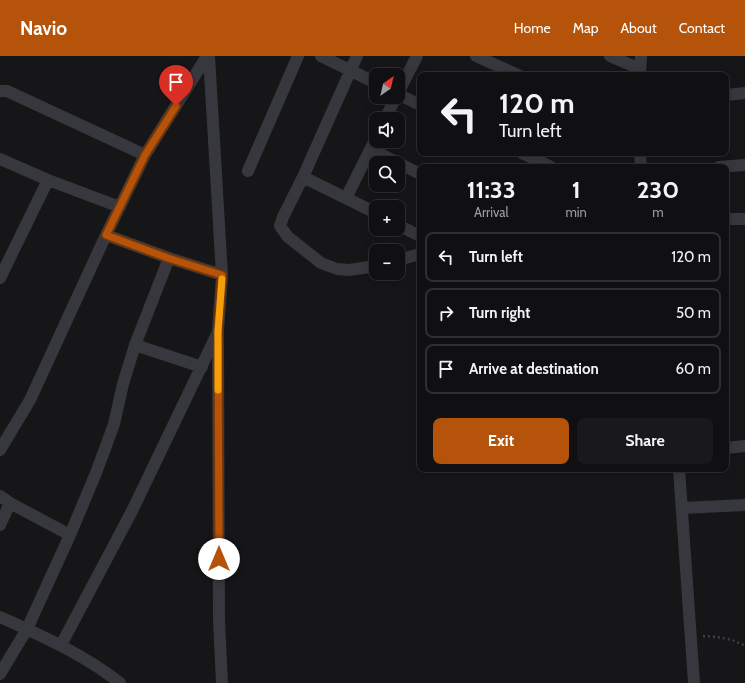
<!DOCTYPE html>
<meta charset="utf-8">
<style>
body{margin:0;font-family:Cabin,sans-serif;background:#19191b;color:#f1f3f6;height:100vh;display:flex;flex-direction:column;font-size:15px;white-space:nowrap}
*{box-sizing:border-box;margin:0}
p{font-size:13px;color:#9c9d9f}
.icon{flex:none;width:22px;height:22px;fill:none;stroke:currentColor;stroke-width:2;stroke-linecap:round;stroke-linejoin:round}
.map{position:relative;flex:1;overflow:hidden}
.drawer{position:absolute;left:417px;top:108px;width:312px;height:308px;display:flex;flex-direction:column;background:#101012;border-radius:8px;box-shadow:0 2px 10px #0003,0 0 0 1px #303032}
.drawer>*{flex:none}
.top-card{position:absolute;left:417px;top:16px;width:312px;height:84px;border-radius:8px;box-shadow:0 2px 10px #0003,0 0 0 1px #303032;background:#101012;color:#f1f3f6;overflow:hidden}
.needle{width:26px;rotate:34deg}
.tools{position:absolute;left:369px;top:12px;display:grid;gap:8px}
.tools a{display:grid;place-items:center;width:36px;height:36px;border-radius:8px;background:#101012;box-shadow:0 2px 10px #0003,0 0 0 1px #303032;font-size:20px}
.pin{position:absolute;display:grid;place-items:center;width:34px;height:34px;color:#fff;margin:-41px -17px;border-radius:50% 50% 50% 0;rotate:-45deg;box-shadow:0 0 4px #0007}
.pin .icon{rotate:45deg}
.me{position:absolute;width:44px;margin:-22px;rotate:0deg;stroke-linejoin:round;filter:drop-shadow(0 0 3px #0008)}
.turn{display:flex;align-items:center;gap:14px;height:84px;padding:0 16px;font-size:18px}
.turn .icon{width:52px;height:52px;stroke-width:2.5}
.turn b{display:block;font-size:28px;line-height:34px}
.eta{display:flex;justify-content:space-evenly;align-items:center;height:68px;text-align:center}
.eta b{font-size:24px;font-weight:800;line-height:28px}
.button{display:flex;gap:8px;margin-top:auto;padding:8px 16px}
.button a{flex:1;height:46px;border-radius:8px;background:#b45309;color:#fff;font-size:16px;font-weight:800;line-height:46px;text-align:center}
.button a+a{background:#19191b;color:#f1f3f6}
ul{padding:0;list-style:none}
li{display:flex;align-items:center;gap:12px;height:50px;margin:0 8px 6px;padding:0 8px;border:2px solid #303032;border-radius:8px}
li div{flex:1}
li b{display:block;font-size:15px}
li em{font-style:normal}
header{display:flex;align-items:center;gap:24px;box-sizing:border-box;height:56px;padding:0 20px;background:#b45309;color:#fff}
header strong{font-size:19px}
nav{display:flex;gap:22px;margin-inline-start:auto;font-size:14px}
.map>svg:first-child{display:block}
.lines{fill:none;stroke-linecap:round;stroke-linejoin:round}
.path{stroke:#3d3f44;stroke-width:2.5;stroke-dasharray:2 3;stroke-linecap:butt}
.street{stroke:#37383d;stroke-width:12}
.route-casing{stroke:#753606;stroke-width:10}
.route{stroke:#b45309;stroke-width:7}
.slow{stroke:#f59e0b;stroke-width:7}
</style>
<header>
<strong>Navio</strong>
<nav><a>Home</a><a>Map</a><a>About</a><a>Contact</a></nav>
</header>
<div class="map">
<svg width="745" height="627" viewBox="0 0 745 627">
<rect width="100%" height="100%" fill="#161618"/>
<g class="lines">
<!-- path -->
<path class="path" d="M703,580C718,581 732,582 745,590"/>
<!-- street -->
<path class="street" d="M209,0L222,219L218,275L219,564L222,627
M321,0L376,27
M357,0L303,121L283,161L280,170L288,181L321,207L337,213L349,214L376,210
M476,0L518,19
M610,0L640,13
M640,19L641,0
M0,35H7L145,99
M398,37L417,0
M398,38L420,49
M726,39L745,37
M385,63L396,41
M371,93L420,118
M522,97L551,111
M640,97L641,111
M0,103L48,124L120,151
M719,111L745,109
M248,115L298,0
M303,121L376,157
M346,142L376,82
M726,163H745
M398,169L420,180
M106,179L169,202L222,219
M398,204L420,198
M0,222L48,124
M135,289L202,311
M726,392L745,390
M0,394L30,344L106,179L145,99L207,0
M679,413L694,627
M0,440L10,447L70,479
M682,452L745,449
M0,469L10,447
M0,561C42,580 83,598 120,627
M61,589L132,455L216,280
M0,618L27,573L70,479L96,417L114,368L123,328L135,289L169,202"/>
</g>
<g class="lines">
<defs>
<path id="route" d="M176,50L145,99L106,179L168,202L222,219L218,275L219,503"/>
</defs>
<!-- route casing -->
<use href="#route" class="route-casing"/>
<!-- route -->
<use href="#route" class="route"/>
<!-- slow -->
<path class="slow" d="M218,334V275L222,223"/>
</g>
</svg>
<div class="tools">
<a><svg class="needle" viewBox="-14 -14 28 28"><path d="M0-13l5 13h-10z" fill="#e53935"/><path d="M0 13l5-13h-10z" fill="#9c9d9f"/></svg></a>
<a><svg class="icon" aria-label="sound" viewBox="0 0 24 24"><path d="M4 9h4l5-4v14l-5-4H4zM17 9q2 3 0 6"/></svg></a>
<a><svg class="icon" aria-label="search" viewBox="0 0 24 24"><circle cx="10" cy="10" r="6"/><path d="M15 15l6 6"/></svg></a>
<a>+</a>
<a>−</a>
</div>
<div class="pin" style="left:176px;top:50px;background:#d93025"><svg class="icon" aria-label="arrive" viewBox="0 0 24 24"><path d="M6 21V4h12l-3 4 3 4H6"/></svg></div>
<svg class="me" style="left:219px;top:503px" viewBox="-20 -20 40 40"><circle r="19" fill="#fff"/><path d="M0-13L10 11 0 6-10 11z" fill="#b45309"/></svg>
<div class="top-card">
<div class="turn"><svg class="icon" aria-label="left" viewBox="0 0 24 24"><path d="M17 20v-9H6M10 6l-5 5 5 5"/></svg><div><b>120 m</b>Turn left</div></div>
</div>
<section class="drawer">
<div class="eta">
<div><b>11:33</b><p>Arrival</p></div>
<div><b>1</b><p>min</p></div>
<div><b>230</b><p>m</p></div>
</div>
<ul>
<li><svg class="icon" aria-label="left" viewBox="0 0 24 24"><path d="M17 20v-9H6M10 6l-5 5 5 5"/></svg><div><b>Turn left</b></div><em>120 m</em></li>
<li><svg class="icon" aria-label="right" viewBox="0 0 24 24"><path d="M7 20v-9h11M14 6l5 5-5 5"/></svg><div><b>Turn right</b></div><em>50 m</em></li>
<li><svg class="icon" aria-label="arrive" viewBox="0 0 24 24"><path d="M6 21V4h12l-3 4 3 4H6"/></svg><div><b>Arrive at destination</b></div><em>60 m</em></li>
</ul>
<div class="button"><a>Exit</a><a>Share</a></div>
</section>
</div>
